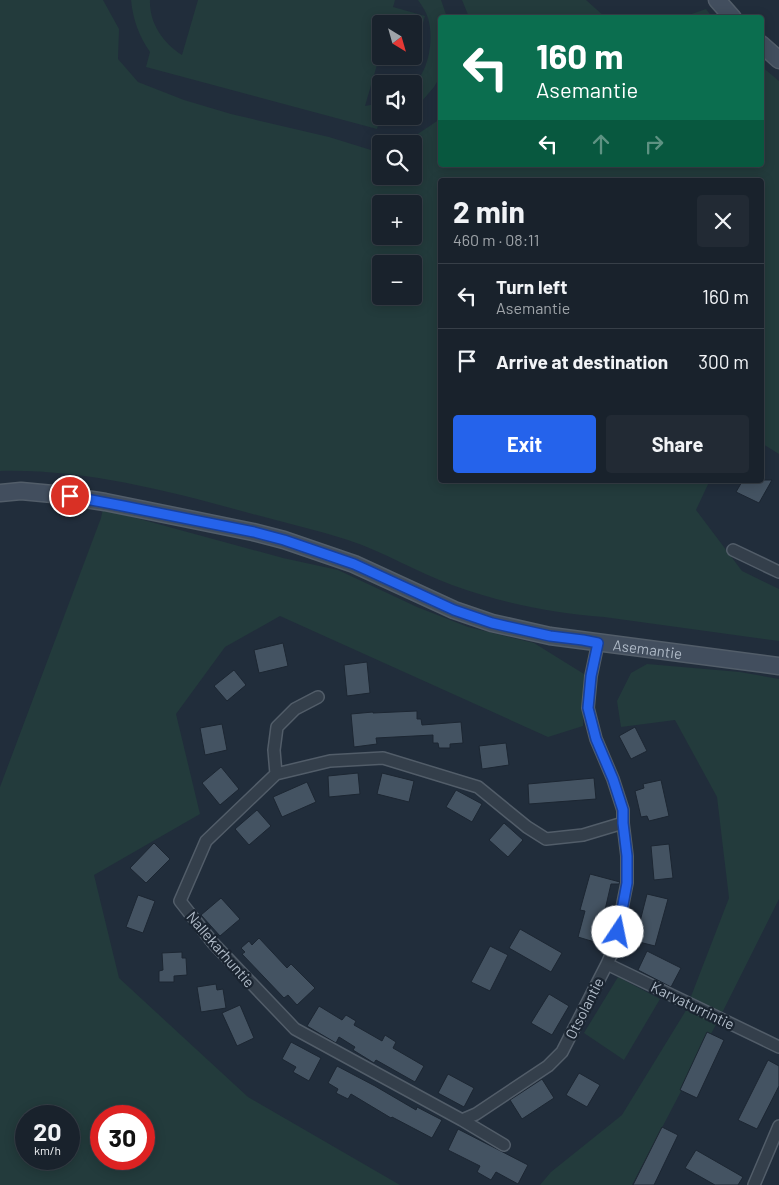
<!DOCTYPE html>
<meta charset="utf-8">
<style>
body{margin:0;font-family:Barlow,sans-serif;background:#222a34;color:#f1f3f6;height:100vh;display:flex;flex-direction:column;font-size:19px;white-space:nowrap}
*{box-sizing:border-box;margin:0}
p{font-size:16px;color:#9fa4a9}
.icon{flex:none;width:28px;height:28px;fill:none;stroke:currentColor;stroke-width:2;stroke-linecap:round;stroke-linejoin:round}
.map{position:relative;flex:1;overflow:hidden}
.details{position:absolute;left:438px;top:178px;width:326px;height:305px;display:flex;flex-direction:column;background:#19222c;border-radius:5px;box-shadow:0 2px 12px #0003,0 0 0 1px #373f48}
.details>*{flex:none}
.banner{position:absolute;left:438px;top:15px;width:326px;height:152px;border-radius:5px;box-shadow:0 2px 12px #0003,0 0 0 1px #373f48;background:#0b6e4f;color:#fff;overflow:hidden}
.needle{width:32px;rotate:143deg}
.buttons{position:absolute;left:372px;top:15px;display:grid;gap:10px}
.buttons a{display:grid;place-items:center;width:50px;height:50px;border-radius:5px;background:#19222c;box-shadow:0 2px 12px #0003,0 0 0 1px #373f48;font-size:25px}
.speed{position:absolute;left:15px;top:1105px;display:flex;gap:10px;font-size:25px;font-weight:700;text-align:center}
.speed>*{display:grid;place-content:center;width:65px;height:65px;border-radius:50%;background:#19222c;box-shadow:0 2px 12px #0003,0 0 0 1px #373f48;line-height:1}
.speed small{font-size:12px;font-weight:400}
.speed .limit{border:8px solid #d22;background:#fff;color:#111}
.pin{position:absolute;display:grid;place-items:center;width:42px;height:42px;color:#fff;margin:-21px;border:2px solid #fff;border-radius:50%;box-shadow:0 1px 5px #0007}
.me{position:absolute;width:55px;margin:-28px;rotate:11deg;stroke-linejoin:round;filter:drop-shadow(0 0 4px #0008)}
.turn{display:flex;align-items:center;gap:18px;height:105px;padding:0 15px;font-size:22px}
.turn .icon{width:65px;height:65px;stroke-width:2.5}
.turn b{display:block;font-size:35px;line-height:42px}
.lanes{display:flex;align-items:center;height:48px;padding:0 15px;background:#0003;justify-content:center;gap:25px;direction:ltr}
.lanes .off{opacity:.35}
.round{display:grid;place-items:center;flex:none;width:52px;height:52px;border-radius:5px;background:#222a34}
.headline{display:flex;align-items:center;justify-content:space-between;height:85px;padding:0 15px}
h1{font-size:30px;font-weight:700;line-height:38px}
.action{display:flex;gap:10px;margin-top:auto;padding:10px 15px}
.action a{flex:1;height:58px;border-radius:5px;background:#2563eb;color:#fff;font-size:20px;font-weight:700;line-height:58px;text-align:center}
.action a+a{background:#222a34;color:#f1f3f6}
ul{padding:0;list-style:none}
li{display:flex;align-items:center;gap:15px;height:65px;padding:0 15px;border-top:1px solid #373f48}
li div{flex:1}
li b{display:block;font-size:19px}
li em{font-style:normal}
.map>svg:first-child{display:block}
.green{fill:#233b3c;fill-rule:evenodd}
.building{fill:#445362;stroke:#1c2632}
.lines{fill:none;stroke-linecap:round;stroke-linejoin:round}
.street-casing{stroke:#525d69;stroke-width:14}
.secondary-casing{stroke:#525d69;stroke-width:19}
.street{stroke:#343f4b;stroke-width:11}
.secondary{stroke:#424e5e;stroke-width:16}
.route-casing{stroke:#184099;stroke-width:12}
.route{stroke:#2563eb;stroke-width:9}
.labels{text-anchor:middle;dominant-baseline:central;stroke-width:4.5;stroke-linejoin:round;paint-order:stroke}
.street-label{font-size:15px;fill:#afbac7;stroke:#1a2430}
</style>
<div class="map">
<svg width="779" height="1185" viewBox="0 0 779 1185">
<rect width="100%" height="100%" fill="#212d3b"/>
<!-- green -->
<path class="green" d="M0,0H103L119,29L118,59L138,82L184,100L231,114L329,137L371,150L381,147V176H414V144H396L406,142L440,119V165H761V66L779,81V454L761,443V180H440V480H710L696,510L742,571L779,589V641L604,617C552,613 501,603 452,585C417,572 384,552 348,540C316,530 282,522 249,513C168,491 85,469 0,471ZM381,204H414V236H381ZM381,264H414V296H381Z
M131,0H150C149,23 163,43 182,55L198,0H395L393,7L425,16L413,59L402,56H414V24H381V51L365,106L381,103V116H399L379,122L377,129L146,67L150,52C139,36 133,20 131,0Z
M418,0H441L447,17L440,18V77L434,87L422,101L414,107L413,84C416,81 419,78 421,75C431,59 434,30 426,13C424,9 421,4 418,0Z
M462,0H586L605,17H469Z
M706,9L712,17H683Z
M103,509L283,558L338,570L417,607L468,627L534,643L584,674L583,726L548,737L280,616L225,647L176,714L200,814L94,875L119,978L248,1097L400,1185H0V787L101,518ZM26,1116H69V1159H26ZM101,1116H144V1159H101Z
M647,664L740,672L779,679V899L723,1011L632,1185H540L551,1172L622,1115L685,1012L729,898L717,797L675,720L621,727L617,701L631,673Z
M618,977L660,999L624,1060L584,1033Z"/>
<!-- building -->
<path class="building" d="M743,480H772L759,503L736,492Z
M283,643L288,666L259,673L254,650Z
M367,662L370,693L347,696L344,665Z
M234,670L246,685L227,701L214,686Z
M417,711V719H421L422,725L461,722L463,743L450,744V748H439L438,743H433V735L376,738L377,744L354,747L351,714L373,712V713Z
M222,724L227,750L205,755L200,728Z
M635,727L647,751L631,759L619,736Z
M506,743L509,765L482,769L479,746Z
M221,767L239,789L220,805L202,783Z
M358,773L360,794L329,797L328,776Z
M382,773L414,781L409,802L377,794Z
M594,778L596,799L529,804L528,784Z
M661,780L669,816L649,821L647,816L641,817L635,791L644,788L643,784Z
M307,782L316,802L282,817L273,797Z
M456,790L482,804L472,822L446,807Z
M257,810L271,826L249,845L235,829Z
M504,823L523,840L508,857L489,840Z
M154,843L170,859L146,883L130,868Z
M669,844L673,878L654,880L651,846Z
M590,874L620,882L619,884H611L605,910L610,911L601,944L578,937L585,911L580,910Z
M647,894L668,899L655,946L635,941Z
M138,895L155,901L143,933L126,927Z
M221,898L240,919L220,936L201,915Z
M520,929L562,953L551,972L509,948Z
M259,938L287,968L291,964L315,988L297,1005L288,995L284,998L242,954L245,952L241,948L249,941L252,945Z
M490,946L508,955L490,991L471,982Z
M647,951L681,968L671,987L638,970Z
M182,952V958H186L187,975L174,976V982H159V971L163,970L162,953Z
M216,984L217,990L223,989L226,1008L201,1012L197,987Z
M549,994L569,1006L552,1035L531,1023Z
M240,1005L254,1038L237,1046L222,1013Z
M319,1006L342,1020L346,1015L356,1021L354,1025L382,1041L385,1035L396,1042L393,1048L424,1066L415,1082L376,1060L374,1063L353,1050L355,1047L339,1037L336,1043L307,1026Z
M707,1032L724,1040L697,1098L680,1090Z
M291,1042L321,1058L309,1081L293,1072L296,1067L282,1059Z
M768,1060L779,1066V1086L757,1129L738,1120Z
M337,1066L375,1086L416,1110L417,1107L442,1120L432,1138L392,1117L391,1118L351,1094L348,1099L336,1093L338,1089L328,1083Z
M579,1073L600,1085L587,1107L566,1095Z
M448,1074L474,1088L464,1107L438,1093Z
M542,1079L554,1098L522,1119L510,1100Z
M662,1127L678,1135L654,1185H633Z
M458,1129L528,1165L518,1184L496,1172L491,1180L477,1172L480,1166L448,1150Z
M696,1150L743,1177L738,1185H715L685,1168Z"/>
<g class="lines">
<defs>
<path id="street" d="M733,550L779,572
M276,774L274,750L277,727L295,709L318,697
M607,964L779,1047
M462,1120L476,1114L548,1066L562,1052L607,964L614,948L627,883V856L623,823V810L613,779L596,739L588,708L591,676L598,643
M504,1145L462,1120L295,1029L213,943L180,901L206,841L276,774L330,761L383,758L478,787L527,827L546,839L583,835L623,823
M754,1185L779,1126"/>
<g id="secondary">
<path d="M717,0L733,18"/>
<path d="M761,44L779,60"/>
<path id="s1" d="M0,493L21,491L53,494L105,502L253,532L284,540L354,564L454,610L492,623L550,636L779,666"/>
</g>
</defs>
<!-- street casing -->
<use href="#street" class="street-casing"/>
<!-- secondary casing -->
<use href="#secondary" class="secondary-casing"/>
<!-- street -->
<use href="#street" class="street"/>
<!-- secondary -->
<use href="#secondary" class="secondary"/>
</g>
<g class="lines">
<defs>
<path id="route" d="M70,496L123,506L254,532L284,540L354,564L454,610L492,623L550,636L583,640L598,643L591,676L588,708L596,739L613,779L623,810V823L627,856V883L618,932"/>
</defs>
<!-- route casing -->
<use href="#route" class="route-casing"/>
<!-- route -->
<use href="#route" class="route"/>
</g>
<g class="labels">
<!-- street labels -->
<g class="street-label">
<text stroke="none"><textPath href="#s1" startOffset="671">Asemantie</textPath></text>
<text transform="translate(221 949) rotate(49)">Nallekarhuntie</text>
<text transform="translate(693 1005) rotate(26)">Karvaturrintie</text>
<text transform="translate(584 1008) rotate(-63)">Otsolantie</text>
</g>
</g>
</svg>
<div class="buttons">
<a><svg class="needle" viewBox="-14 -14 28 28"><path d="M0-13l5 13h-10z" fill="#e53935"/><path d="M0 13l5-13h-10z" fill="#9fa4a9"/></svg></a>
<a><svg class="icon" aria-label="sound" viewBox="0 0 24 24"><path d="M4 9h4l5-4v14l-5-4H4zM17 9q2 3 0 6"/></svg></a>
<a><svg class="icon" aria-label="search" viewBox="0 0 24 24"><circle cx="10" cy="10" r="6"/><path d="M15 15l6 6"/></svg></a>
<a>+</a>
<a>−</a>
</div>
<div class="speed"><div>20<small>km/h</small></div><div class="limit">30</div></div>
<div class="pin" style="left:70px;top:496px;background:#d93025"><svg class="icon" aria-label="arrive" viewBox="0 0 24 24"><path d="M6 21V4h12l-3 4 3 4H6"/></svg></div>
<svg class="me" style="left:618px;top:932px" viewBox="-20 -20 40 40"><circle r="19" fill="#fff"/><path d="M0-13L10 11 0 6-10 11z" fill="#2563eb"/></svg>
<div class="banner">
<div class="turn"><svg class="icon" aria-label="left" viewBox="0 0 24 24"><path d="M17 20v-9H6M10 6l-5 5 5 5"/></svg><div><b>160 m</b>Asemantie</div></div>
<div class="lanes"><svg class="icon" aria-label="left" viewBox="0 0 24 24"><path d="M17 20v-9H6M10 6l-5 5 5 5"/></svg><svg class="icon off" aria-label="ahead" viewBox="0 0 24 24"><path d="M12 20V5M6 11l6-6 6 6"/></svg><svg class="icon off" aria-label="right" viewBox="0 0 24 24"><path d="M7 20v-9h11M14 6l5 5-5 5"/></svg></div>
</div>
<section class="details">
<div class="headline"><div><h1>2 min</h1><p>460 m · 08:11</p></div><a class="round"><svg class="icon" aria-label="close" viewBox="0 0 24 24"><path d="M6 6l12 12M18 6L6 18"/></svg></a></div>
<ul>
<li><svg class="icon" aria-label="left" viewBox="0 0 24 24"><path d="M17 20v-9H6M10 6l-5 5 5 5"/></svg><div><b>Turn left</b><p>Asemantie</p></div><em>160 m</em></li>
<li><svg class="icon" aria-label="arrive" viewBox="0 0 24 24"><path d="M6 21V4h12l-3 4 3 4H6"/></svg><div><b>Arrive at destination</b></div><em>300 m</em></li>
</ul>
<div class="action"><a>Exit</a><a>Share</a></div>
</section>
</div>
